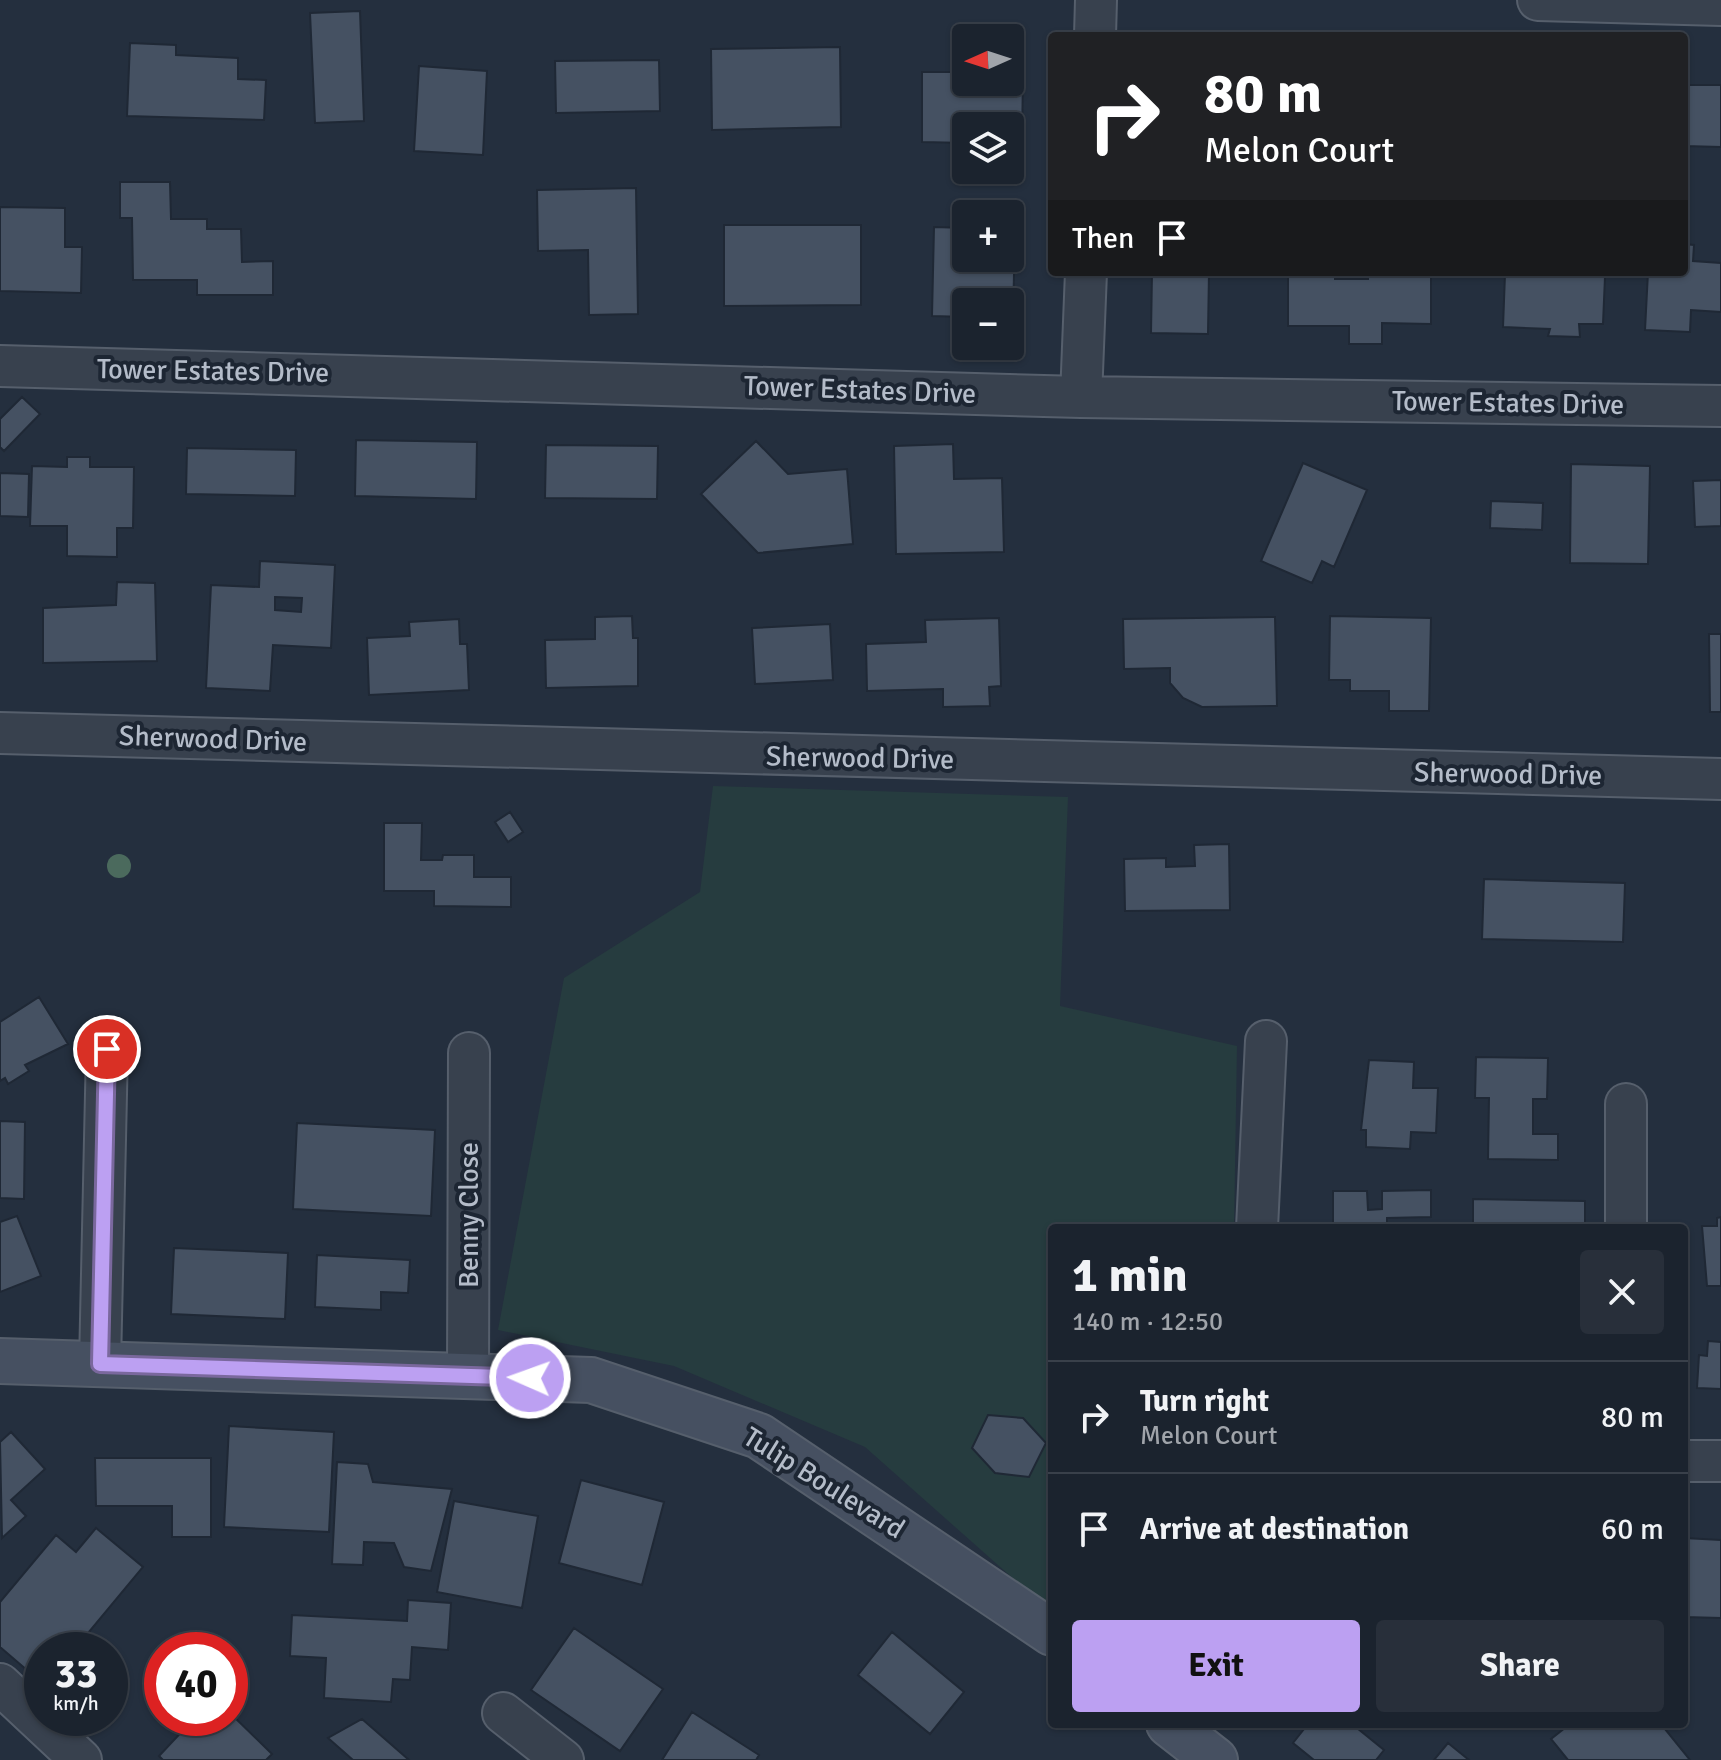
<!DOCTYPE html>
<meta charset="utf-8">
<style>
body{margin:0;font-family:Signika,sans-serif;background:#282f3a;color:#f1f3f6;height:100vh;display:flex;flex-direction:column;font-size:30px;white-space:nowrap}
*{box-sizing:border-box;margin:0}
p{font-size:26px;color:#a0a4aa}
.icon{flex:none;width:44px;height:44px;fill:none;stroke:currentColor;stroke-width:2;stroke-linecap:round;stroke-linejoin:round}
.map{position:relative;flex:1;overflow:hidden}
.sheet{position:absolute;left:1048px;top:1224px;width:640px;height:504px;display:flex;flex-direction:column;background:#1b232e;border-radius:8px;box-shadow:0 2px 6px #0004,0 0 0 2px #39404a}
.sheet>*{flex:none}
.top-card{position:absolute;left:1048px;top:32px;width:640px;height:244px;border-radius:8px;box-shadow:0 2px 6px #0004,0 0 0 2px #39404a;background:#202124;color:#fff;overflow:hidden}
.needle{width:52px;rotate:267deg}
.controls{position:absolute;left:952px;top:24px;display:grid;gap:16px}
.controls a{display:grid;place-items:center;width:72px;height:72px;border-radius:8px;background:#1b232e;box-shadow:0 2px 6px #0004,0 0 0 2px #39404a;font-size:40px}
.speed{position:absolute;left:24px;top:1632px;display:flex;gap:16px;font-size:40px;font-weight:700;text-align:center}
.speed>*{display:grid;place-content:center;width:104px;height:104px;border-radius:50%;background:#1b232e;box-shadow:0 2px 6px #0004,0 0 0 2px #39404a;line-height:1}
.speed small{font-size:20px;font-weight:400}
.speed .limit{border:12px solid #d22;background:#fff;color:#111}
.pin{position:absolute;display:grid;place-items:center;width:68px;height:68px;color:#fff;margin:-34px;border:4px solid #fff;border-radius:50%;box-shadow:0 2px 8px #0007}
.me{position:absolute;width:88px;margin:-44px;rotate:272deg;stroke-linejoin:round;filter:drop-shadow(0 0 6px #0008)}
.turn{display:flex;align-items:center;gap:28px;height:168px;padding:0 24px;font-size:36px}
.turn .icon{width:104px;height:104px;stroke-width:2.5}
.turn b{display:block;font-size:56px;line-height:68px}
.then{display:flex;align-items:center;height:76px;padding:0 24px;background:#0003;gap:16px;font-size:30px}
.round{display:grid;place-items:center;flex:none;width:84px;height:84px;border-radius:8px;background:#282f3a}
.summary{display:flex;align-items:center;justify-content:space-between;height:136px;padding:0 24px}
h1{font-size:48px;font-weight:700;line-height:60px}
.cta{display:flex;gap:16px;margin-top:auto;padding:16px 24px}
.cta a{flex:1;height:92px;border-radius:8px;background:#bca0f2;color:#111;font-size:32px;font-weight:700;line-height:92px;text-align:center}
.cta a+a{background:#282f3a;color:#f1f3f6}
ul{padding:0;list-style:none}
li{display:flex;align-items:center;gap:24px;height:112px;padding:0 24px;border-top:2px solid #39404a}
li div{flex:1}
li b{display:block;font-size:30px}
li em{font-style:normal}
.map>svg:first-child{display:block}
.green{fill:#263c3f}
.building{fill:#455162;stroke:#1f2835;stroke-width:2;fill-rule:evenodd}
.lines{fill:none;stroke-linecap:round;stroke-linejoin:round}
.street-casing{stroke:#565f6c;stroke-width:44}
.secondary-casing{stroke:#565f6c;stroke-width:48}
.street{stroke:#38414e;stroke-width:40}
.secondary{stroke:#465061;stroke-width:44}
.tree{fill:#4b6a5d}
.route-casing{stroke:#7a689d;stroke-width:20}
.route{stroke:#bca0f2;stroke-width:14}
.labels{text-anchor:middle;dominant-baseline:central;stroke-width:8;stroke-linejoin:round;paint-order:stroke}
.street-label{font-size:28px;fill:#b4bcc9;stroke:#1d2633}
</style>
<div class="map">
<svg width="1721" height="1760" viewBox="0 0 1721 1760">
<rect width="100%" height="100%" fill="#242f3e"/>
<!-- green -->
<path class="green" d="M713,786L1068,797L1060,1006L1237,1046L1234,1228H1052V1613L865,1447L674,1366L498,1330L564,978L700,892Z"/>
<!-- building -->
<path class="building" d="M360,11L364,121L315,123L310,13Z
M130,43L176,45V55L238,58V79L266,80L264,120L127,116Z
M840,47L841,127L712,130L711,49Z
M659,60L660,111L556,113L555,61Z
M419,66L487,71L483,155L414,151Z
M922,72H966V82H1010V73H1023L1022,144L1010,143V126H966V143L922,142Z
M1684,85H1721V147L1684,146Z
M120,182H170L171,219H207V229H241L242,262L273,261V295H197V280H133L132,218H120Z
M636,188L638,314L589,315L588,250L538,251L537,190Z
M0,207L65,208V247H82L81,293L0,291Z
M724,225H861V305L724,306Z
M934,227L966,228V258H1010V229L1015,230L1013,319L1010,318V302H966V317L932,316Z
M1684,244L1694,245L1693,261L1721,263V312L1691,310L1690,332L1645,330L1648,272H1684Z
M1152,272H1209L1208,334L1151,333Z
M1288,272H1335V279H1368V272H1431V324L1382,323V344H1349V326H1288Z
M1505,274L1605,277L1603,324H1579L1580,337L1548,336L1550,329L1503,327Z
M22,397L40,414L4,451L0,447V419Z
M356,440L477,442L476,499L355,496Z
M756,441L788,474L847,469L853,544L758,553L701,494Z
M953,444L954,479L1002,478L1004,552L896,554L894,446Z
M546,445L658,446L657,499L545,498Z
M187,448L296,450L295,496L186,494Z
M67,457H90V467H134L133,528H117V557L67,556V526H30L32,466L67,467Z
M1303,463L1367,490L1334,567L1322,561L1312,583L1261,561Z
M1571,464L1650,466L1648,564L1570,563Z
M0,473L29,474L28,517L0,516Z
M1721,480V526L1695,527L1693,481Z
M1491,501L1543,503L1542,530L1490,528Z
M260,561L335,565L331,648L273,645L270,691L206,688L211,585L259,587ZM275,597L302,598L301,612L275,610Z
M117,582L155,583L157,661L43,663V608L116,605Z
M632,616L633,638H638V686L546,688L545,640L595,639V617Z
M1330,616L1431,618L1429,711H1389V691H1350V680H1329Z
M1275,617L1277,706L1202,707L1183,698L1170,683V668L1124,669L1123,619Z
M999,618L1001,686L989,687L990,706L943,707V689L867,691L866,644L926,642L925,620Z
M459,619L460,644H467L469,690L369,695L367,638L410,636L409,622Z
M830,624L833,680L755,684L752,628Z
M1709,634H1721V712H1710Z
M510,812L523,832L508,842L495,822Z
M384,823H422L421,860H442L443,855H474V877H511V907L434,906V891H384Z
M1229,844L1230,910L1125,911L1124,859L1166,858V867L1195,866L1194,845Z
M1484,879L1625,883L1623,942L1482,939Z
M39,997L68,1044L25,1065L29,1071L8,1084L5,1078L0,1081V1022Z
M1476,1057L1548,1058L1547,1099H1533V1134H1558V1160L1488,1159L1489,1098H1475Z
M1369,1060L1414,1062L1413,1088H1438L1436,1133L1411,1132L1410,1149L1366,1147V1130H1361Z
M0,1121L25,1122L24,1199L0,1198Z
M297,1123L435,1130L431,1216L293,1209Z
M1431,1190V1217L1387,1218V1228H1333V1191H1367L1368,1210L1382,1209V1191Z
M1473,1199L1585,1201V1228H1473Z
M17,1216L41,1276L0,1292V1222Z
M1721,1217V1286H1707L1702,1226H1717V1218Z
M174,1248L288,1253L285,1319L171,1314Z
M317,1255L410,1260L408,1293L381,1292V1310L315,1307Z
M1708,1341L1721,1342V1389L1697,1388L1699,1355L1707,1356Z
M988,1415L1023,1418L1046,1443L1029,1477L995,1473L972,1448Z
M229,1426L334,1432L329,1532L224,1527Z
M11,1432L45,1469L11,1500L26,1516L2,1538L0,1442Z
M95,1458H211V1537H172V1506H96Z
M337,1462L368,1464L373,1482L452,1489L431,1571L404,1567L394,1543L364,1542L363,1565L332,1564Z
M581,1480L664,1502L642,1585L559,1563Z
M454,1501L538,1516L522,1608L437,1592Z
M96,1528L143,1567L74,1650H42V1683L0,1647V1602L56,1535L76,1552Z
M1684,1538L1721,1540V1618L1684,1617Z
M408,1600L451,1603L448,1650L412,1647L410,1680L393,1679L391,1702L324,1698L326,1658L290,1656L292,1615L407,1621Z
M574,1628L663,1689L620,1751L531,1690Z
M892,1632L964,1692L930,1734L858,1675Z
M692,1712L759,1755L756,1760H662Z
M230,1713L272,1754L266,1760H163L159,1756L188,1725L180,1718H230Z
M362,1719L409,1760H353L328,1738Z
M1308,1724H1352L1384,1750L1376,1760H1314L1293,1743Z
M1570,1724H1643L1647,1728L1661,1724L1690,1760H1568L1551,1739Z
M1448,1743L1469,1760H1434Z"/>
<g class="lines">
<defs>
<path id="street" d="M1538,0L1721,5
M1095,36L1096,0
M0,366L1081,397L1721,406
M1081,397L1086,272
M0,733L1721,779
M1257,1228L1266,1041
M1626,1228V1104
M100,1364L107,1049
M468,1376L469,1053
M1684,1461H1721
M0,1684L81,1760
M503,1713L563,1760"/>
<path id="secondary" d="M0,1361L591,1380L759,1436L1052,1633
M1169,1724L1215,1760"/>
</defs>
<!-- street casing -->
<use href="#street" class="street-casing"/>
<!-- secondary casing -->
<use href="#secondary" class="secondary-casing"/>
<!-- street -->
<use href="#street" class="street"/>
<!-- secondary -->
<use href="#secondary" class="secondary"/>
</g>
<!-- trees -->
<circle class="tree" cx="119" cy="866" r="12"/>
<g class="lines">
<defs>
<path id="route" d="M107,1049L100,1364L530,1378"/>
</defs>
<!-- route casing -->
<use href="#route" class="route-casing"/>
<!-- route -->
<use href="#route" class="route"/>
</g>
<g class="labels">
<!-- street labels -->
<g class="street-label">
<text transform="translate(213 371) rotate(1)">Tower Estates Drive</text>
<text transform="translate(860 390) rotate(2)">Tower Estates Drive</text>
<text transform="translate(1508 403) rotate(1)">Tower Estates Drive</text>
<text transform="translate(213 739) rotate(2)">Sherwood Drive</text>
<text transform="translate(860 758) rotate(1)">Sherwood Drive</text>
<text transform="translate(1508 774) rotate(1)">Sherwood Drive</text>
<text transform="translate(469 1215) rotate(-90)">Benny Close</text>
<text transform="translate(824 1483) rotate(32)">Tulip Boulevard</text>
</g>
</g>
</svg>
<div class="controls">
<a><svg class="needle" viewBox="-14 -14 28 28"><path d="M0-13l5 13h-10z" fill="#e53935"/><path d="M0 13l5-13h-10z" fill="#a0a4aa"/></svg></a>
<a><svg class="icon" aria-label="layers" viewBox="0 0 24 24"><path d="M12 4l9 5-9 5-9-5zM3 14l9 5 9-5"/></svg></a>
<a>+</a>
<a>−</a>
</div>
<div class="speed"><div>33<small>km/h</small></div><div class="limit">40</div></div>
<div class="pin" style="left:107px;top:1049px;background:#d93025"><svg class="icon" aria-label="arrive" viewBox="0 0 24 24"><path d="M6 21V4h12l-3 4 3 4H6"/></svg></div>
<svg class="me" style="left:530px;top:1378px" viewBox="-20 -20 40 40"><circle r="17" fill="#bca0f2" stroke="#fff" stroke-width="3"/><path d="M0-11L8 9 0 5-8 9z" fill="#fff"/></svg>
<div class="top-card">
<div class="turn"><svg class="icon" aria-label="right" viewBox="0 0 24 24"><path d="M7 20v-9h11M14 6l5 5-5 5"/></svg><div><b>80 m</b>Melon Court</div></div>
<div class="then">Then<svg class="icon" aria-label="arrive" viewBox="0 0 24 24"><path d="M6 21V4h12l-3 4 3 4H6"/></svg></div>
</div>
<section class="sheet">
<div class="summary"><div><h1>1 min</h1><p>140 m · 12:50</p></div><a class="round"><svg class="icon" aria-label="close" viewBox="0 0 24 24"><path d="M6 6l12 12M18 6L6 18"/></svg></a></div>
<ul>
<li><svg class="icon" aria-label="right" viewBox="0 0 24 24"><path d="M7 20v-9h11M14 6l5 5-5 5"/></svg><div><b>Turn right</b><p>Melon Court</p></div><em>80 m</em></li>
<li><svg class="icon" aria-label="arrive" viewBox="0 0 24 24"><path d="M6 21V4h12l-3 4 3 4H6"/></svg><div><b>Arrive at destination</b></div><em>60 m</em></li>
</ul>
<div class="cta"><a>Exit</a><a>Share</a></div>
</section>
</div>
